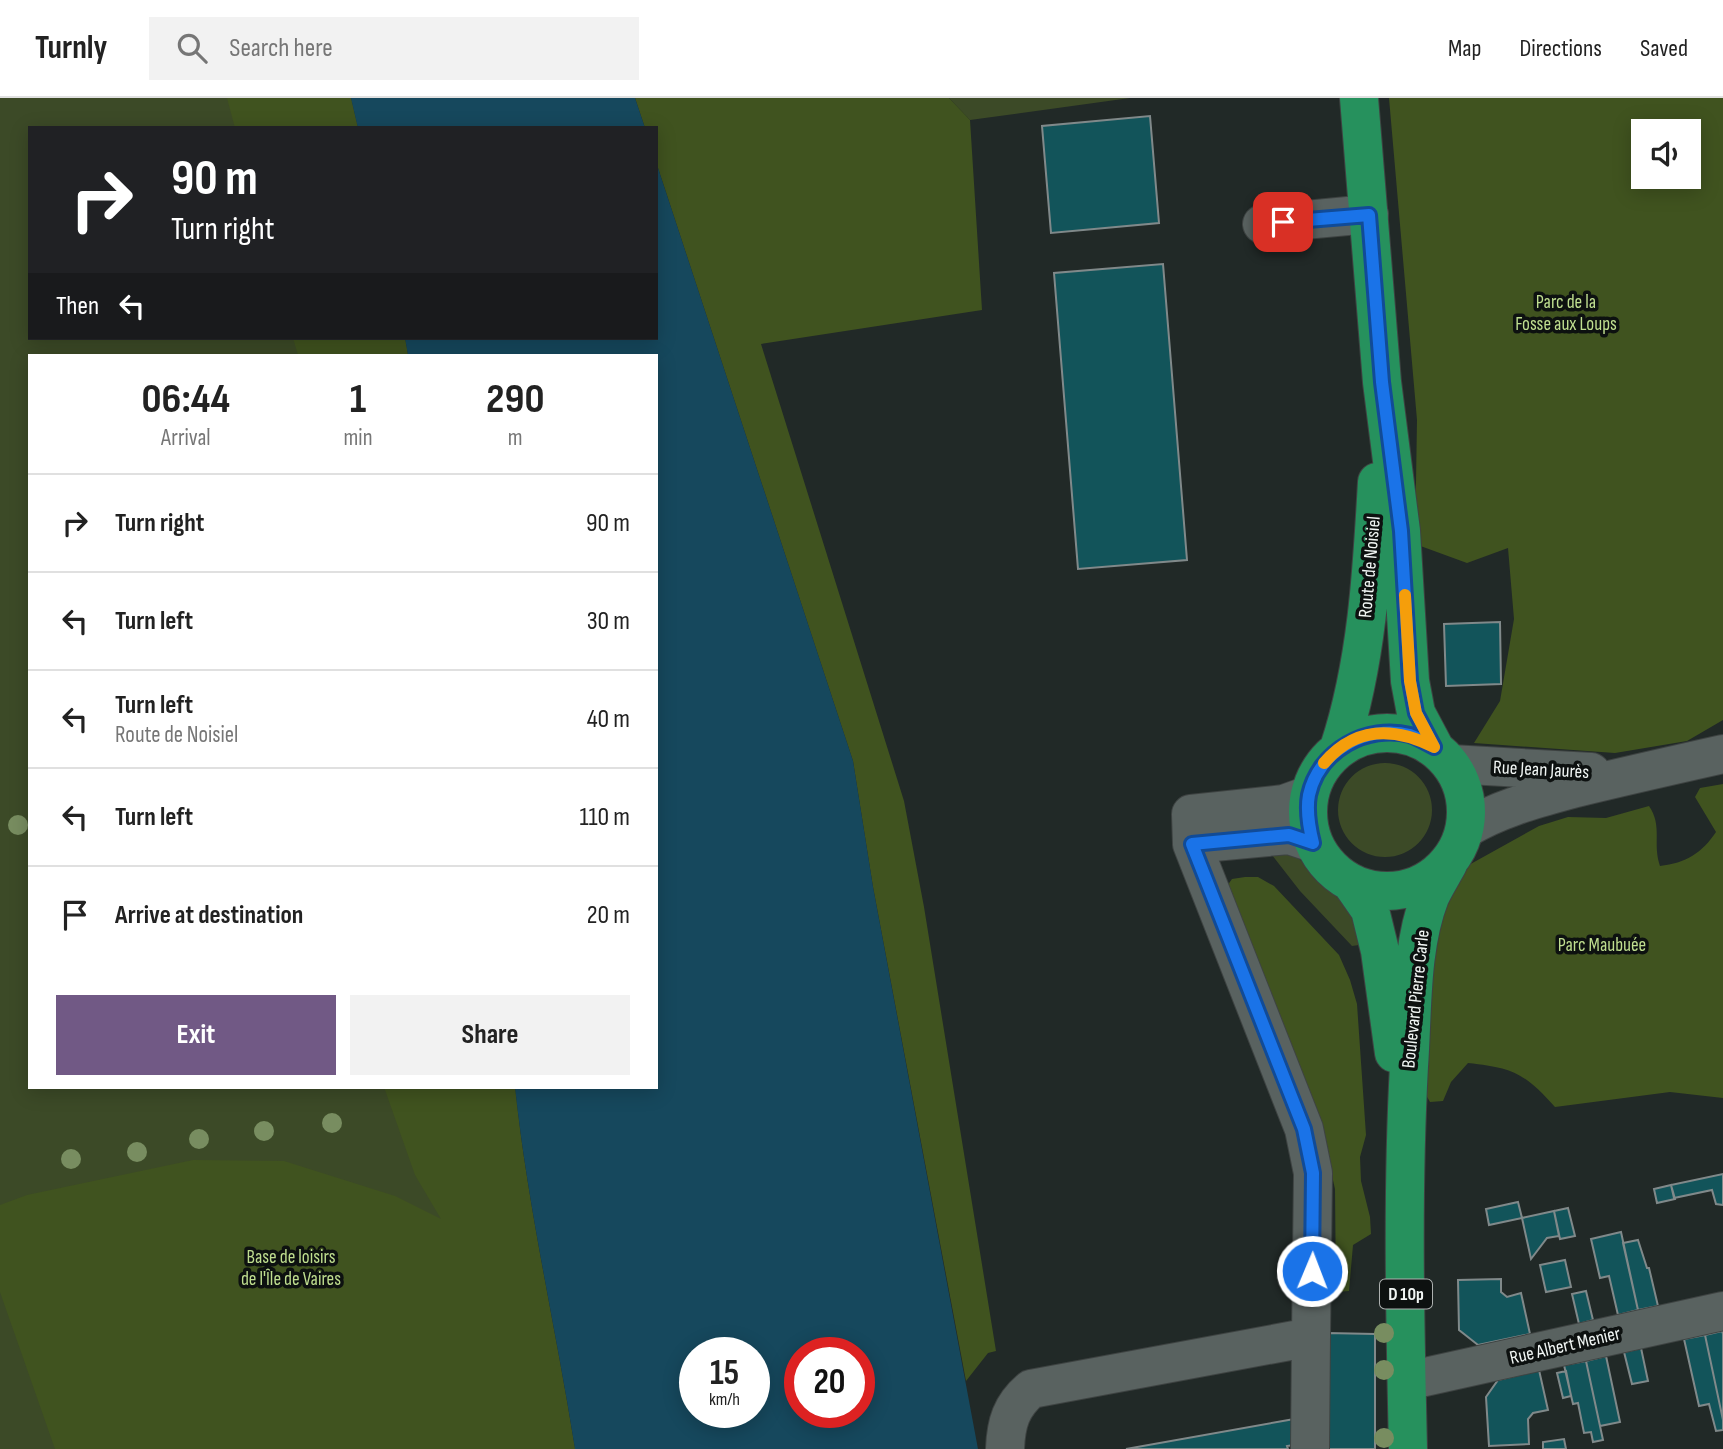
<!DOCTYPE html>
<meta charset="utf-8">
<style>
body{margin:0;font-family:"Sofia Sans Condensed",sans-serif;background:#f2f2f2;color:#222;height:100vh;display:flex;flex-direction:column;font-size:26px;white-space:nowrap}
*{box-sizing:border-box;margin:0}
p{font-size:23px;color:#767676}
.icon{flex:none;width:38px;height:38px;fill:none;stroke:currentColor;stroke-width:2;stroke-linecap:round;stroke-linejoin:round}
.map{position:relative;flex:1;overflow:hidden}
.details{position:absolute;left:28px;top:256px;width:630px;height:735px;display:flex;flex-direction:column;background:#fff;border-radius:0px;box-shadow:0 4px 18px #0003}
.details>*{flex:none}
.banner{position:absolute;left:28px;top:28px;width:630px;height:214px;border-radius:0px;box-shadow:0 4px 18px #0003;background:#202124;color:#fff;overflow:hidden}
.fabs{position:absolute;left:1631px;top:21px;display:grid;gap:14px}
.fabs a{display:grid;place-items:center;width:70px;height:70px;border-radius:0px;background:#fff;box-shadow:0 4px 18px #0003;font-size:35px}
.speed{position:absolute;left:679px;top:1239px;display:flex;gap:14px;font-size:35px;font-weight:700;text-align:center}
.speed>*{display:grid;place-content:center;width:91px;height:91px;border-radius:50%;background:#fff;box-shadow:0 4px 18px #0003;line-height:1}
.speed small{font-size:18px;font-weight:400}
.speed .limit{border:10px solid #d22;background:#fff;color:#111}
.pin{position:absolute;display:grid;place-items:center;width:60px;height:60px;color:#fff;margin:-30px;border-radius:14px;box-shadow:0 4px 10px #0006}
.me{position:absolute;width:77px;margin:-38px;rotate:1deg;stroke-linejoin:round;filter:drop-shadow(0 0 5px #0008)}
.turn{display:flex;align-items:center;gap:24px;height:147px;padding:0 28px;font-size:32px}
.turn .icon{width:91px;height:91px;stroke-width:2.5}
.turn b{display:block;font-size:49px;line-height:60px}
.then{display:flex;align-items:center;height:66px;padding:0 28px;background:#0003;gap:14px;font-size:26px}
.eta{display:flex;justify-content:space-evenly;align-items:center;height:119px;text-align:center}
.eta b{font-size:42px;font-weight:700;line-height:49px}
.action{display:flex;gap:14px;margin-top:auto;padding:14px 28px}
.action a{flex:1;height:80px;border-radius:0px;background:#715985;color:#fff;font-size:28px;font-weight:700;line-height:80px;text-align:center}
.action a+a{background:#f2f2f2;color:#222}
ul{padding:0;list-style:none}
li{display:flex;align-items:center;gap:21px;height:98px;padding:0 28px;border-top:2px solid #e0e0e0}
li div{flex:1}
li b{display:block;font-size:26px}
li em{font-style:normal}
header{display:flex;align-items:center;gap:42px;box-sizing:border-box;height:98px;padding:0 35px;background:#fff;border-bottom:2px solid #e0e0e0}
header strong{font-size:33px}
nav{display:flex;gap:38px;margin-inline-start:auto;font-size:24px}
.search{width:490px;height:63px;background:#f2f2f2;display:flex;align-items:center;gap:18px;box-sizing:border-box;padding:0 24px;border-radius:0px;color:#767676;font-size:26px}
.map>svg:first-child{display:block}
.green{fill:#3c4a27}
.forest{fill:#40531f;fill-rule:evenodd}
.water{fill:#16485d;fill-rule:evenodd}
.building{fill:#12545a;stroke:#80898a;stroke-width:2}
.lines{fill:none;stroke-linecap:round;stroke-linejoin:round}
.minor-casing{stroke:#3e4342;stroke-width:40}
.major-casing{stroke:#3e4342;stroke-width:40}
.minor{stroke:#596260;stroke-width:38}
.major{stroke:#26915d;stroke-width:38}
.tree{fill:#788d60}
.route-casing{stroke:#114b97;stroke-width:18}
.route{stroke:#1a73e8;stroke-width:12}
.slow{stroke:#f59e0b;stroke-width:12}
.labels{text-anchor:middle;dominant-baseline:central;stroke-width:7;stroke-linejoin:round;paint-order:stroke}
.shield{fill:#0d1110;stroke:#adb1b0;stroke-width:2}
.shield-label{font-size:18px;font-weight:bold;fill:#f1f6f4}
.park-label{font-size:19px;fill:#bfde8f;stroke:#0d1110}
.street-label{font-size:19px;fill:#f1f6f4;stroke:#0d1110}
</style>
<header>
<strong>Turnly</strong>
<div class="search"><svg class="icon" aria-label="search" viewBox="0 0 24 24"><circle cx="10" cy="10" r="6"/><path d="M15 15l6 6"/></svg>Search here</div>
<nav><a>Map</a><a>Directions</a><a>Saved</a></nav>
</header>
<div class="map">
<svg width="1723" height="1351" viewBox="0 0 1723 1351">
<rect width="100%" height="100%" fill="#212927"/>
<!-- green -->
<path class="green" d="M0,0H351L358,30H30V240H405L408,257H30V989H515L524,1072L575,1351H0Z
M949,0H1130L970,22Z
M1338 712a47 47 0 1 1 94 0a47 47 0 1 1-94 0Z
M1294,756L1352,811L1366,846L1352,848L1300,793L1272,757Z"/>
<!-- forest -->
<path class="forest" d="M227,0H351L358,30H235Z
M635,0H949L970,22L982,212L761,246L904,703L924,809L996,1253L988,1255L966,1283L873,789L853,663L656,64V30H645Z
M1389,0H1723V622L1687,643L1615,655L1474,645L1500,603L1514,521L1508,450L1467,465L1415,446L1417,322ZM1643,33H1689V79H1643Z
M293,240H405L408,257H298Z
M1723,686V1000L1670,994L1555,1009C1524,975 1514,970 1468,965L1451,984L1443,1003L1430,1004L1421,988L1432,832L1467,768L1539,728L1568,719L1606,720L1649,708C1663,729 1652,744 1660,768C1686,765 1702,755 1716,734L1695,699L1700,690Z
M1245,779H1258L1274,788L1339,857L1350,882L1357,906L1366,1037L1360,1059L1361,1083L1370,1119L1371,1136L1353,1147L1349,1193L1336,1194L1335,1091L1328,1060L1227,788L1232,781Z
M384,989H515C528,1111 556,1230 575,1351H55L0,1194V1107L27,1097L193,1062L284,1063L395,1098L441,1121L415,1077Z"/>
<!-- water -->
<path class="water" d="M351,0H635L645,30H358Z
M656,64L853,663L873,789L978,1351H575C556,1230 528,1111 515,989H656V257H408L405,240H656ZM695,1255H754V1314H695ZM800,1255H859V1314H800Z"/>
<!-- building -->
<path class="building" d="M1150,18L1159,125L1051,135L1042,28Z
M1163,166L1187,462L1078,471L1054,175Z
M1500,524L1501,586L1446,588L1444,526Z
M1723,1076V1107L1716,1106L1712,1092L1674,1100L1671,1087Z
M1671,1087L1675,1101L1657,1105L1654,1091Z
M1518,1104L1522,1120L1489,1127L1486,1111Z
M1568,1110L1575,1138L1560,1141L1554,1113Z
M1554,1113L1559,1138L1547,1140L1531,1161L1522,1120Z
M1621,1134L1638,1212L1618,1217L1609,1178L1600,1180L1591,1141Z
M1638,1142L1647,1170H1649L1658,1208L1638,1212L1623,1145Z
M1565,1162L1571,1189L1546,1194L1540,1167Z
M1501,1181V1194L1507,1199L1521,1195L1530,1236L1478,1247L1459,1232L1458,1182Z
M1586,1193L1593,1222L1579,1226L1572,1196Z
M1722,1233L1723,1236V1322L1705,1237Z
M1327,1235L1375,1236V1351H1316Z
M1705,1237L1723,1322V1332L1716,1333L1709,1306L1699,1308L1684,1241Z
M1641,1250L1648,1283L1632,1286L1624,1254Z
M1606,1258L1620,1324L1600,1328L1586,1263Z
M1586,1263L1603,1342L1593,1344L1591,1334L1584,1335L1578,1305L1573,1306L1564,1267Z
M1539,1272L1548,1312L1533,1315L1528,1321L1529,1346L1489,1348L1486,1299L1498,1282Z
M1566,1273L1571,1298L1563,1300L1557,1275Z
M1300,1320V1346L1287,1348L1288,1351H1126Z
M1564,1341L1566,1351H1543V1344Z"/>
<g class="lines">
<defs>
<path id="minor" d="M1262,126L1369,116
M1451,666L1591,674
M1465,731C1500,710 1536,701 1576,690C1625,678 1674,667 1723,656
M1192,746L1289,737L1313,745
M1407,1283L1723,1213
M1005,1351C1006,1325 1011,1308 1031,1291L1311,1239L1313,1075L1304,1031L1192,746L1191,716L1284,706L1309,697
M1310,1351L1311,1239"/>
<path id="major" d="M1359,0L1382,284L1401,433L1410,583L1416,615L1434,649
M1308 714a79 79 0 1 1 158 0a79 79 0 1 1-158 0Z
M1339,650C1367,565 1372,473 1377,384
M1352,786L1370,812L1380,853L1394,955
M1408,1351C1405,1223 1402,1095 1409,968C1413,914 1410,850 1430,799C1435,788 1442,777 1448,766"/>
</defs>
<!-- minor casing -->
<use href="#minor" class="minor-casing"/>
<!-- major casing -->
<use href="#major" class="major-casing"/>
<!-- minor -->
<use href="#minor" class="minor"/>
<!-- major -->
<use href="#major" class="major"/>
</g>
<!-- trees -->
<g class="tree">
<circle cx="18" cy="727" r="10"/>
<circle cx="332" cy="1025" r="10"/>
<circle cx="264" cy="1033" r="10"/>
<circle cx="199" cy="1041" r="10"/>
<circle cx="137" cy="1054" r="10"/>
<circle cx="71" cy="1061" r="10"/>
<circle cx="1384" cy="1235" r="10"/>
<circle cx="1384" cy="1272" r="10"/>
<circle cx="1384" cy="1340" r="10"/>
</g>
<g class="lines">
<defs>
<path id="route" d="M1283,124L1369,117L1382,284L1401,433L1410,583L1416,615L1434,649C1427,645 1418,640 1410,637C1367,626 1319,652 1309,697C1306,713 1309,729 1313,745L1289,737L1192,746L1304,1031L1313,1075L1312,1173"/>
</defs>
<!-- route casing -->
<use href="#route" class="route-casing"/>
<!-- route -->
<use href="#route" class="route"/>
<!-- slow -->
<path class="slow" d="M1324,665C1356,628 1394,629 1434,649L1416,615L1410,583L1405,497"/>
</g>
<g class="labels">
<!-- shield labels -->
<rect class="shield" x="1380" y="1181.5" width="52" height="29" rx="5"/>
<g class="shield-label">
<text x="1406" y="1196">D 10p</text>
</g>
<!-- park labels -->
<g class="park-label">
<text x="1566" y="204">Parc de la<tspan x="1566" dy="22">Fosse aux Loups</tspan></text>
<text x="1602" y="847">Parc Maubuée</text>
<text x="291" y="1159">Base de loisirs<tspan x="291" dy="22">de l'Île de Vaires</tspan></text>
</g>
<!-- street labels -->
<g class="street-label">
<text transform="translate(1370 469) rotate(-85)">Route de Noisiel</text>
<text transform="translate(1541 672) rotate(3)">Rue Jean Jaurès</text>
<text transform="translate(1416 901) rotate(-84)">Boulevard Pierre Carle</text>
<text transform="translate(1565 1248) rotate(-13)">Rue Albert Menier</text>
</g>
</g>
</svg>
<div class="fabs">
<a><svg class="icon" aria-label="sound" viewBox="0 0 24 24"><path d="M4 9h4l5-4v14l-5-4H4zM17 9q2 3 0 6"/></svg></a>
</div>
<div class="speed"><div>15<small>km/h</small></div><div class="limit">20</div></div>
<div class="pin" style="left:1283px;top:124px;background:#d93025"><svg class="icon" aria-label="arrive" viewBox="0 0 24 24"><path d="M6 21V4h12l-3 4 3 4H6"/></svg></div>
<svg class="me" style="left:1312px;top:1173px" viewBox="-20 -20 40 40"><circle r="17" fill="#1a73e8" stroke="#fff" stroke-width="3"/><path d="M0-11L8 9 0 5-8 9z" fill="#fff"/></svg>
<div class="banner">
<div class="turn"><svg class="icon" aria-label="right" viewBox="0 0 24 24"><path d="M7 20v-9h11M14 6l5 5-5 5"/></svg><div><b>90 m</b>Turn right</div></div>
<div class="then">Then<svg class="icon" aria-label="left" viewBox="0 0 24 24"><path d="M17 20v-9H6M10 6l-5 5 5 5"/></svg></div>
</div>
<section class="details">
<div class="eta">
<div><b>06:44</b><p>Arrival</p></div>
<div><b>1</b><p>min</p></div>
<div><b>290</b><p>m</p></div>
</div>
<ul>
<li><svg class="icon" aria-label="right" viewBox="0 0 24 24"><path d="M7 20v-9h11M14 6l5 5-5 5"/></svg><div><b>Turn right</b></div><em>90 m</em></li>
<li><svg class="icon" aria-label="left" viewBox="0 0 24 24"><path d="M17 20v-9H6M10 6l-5 5 5 5"/></svg><div><b>Turn left</b></div><em>30 m</em></li>
<li><svg class="icon" aria-label="left" viewBox="0 0 24 24"><path d="M17 20v-9H6M10 6l-5 5 5 5"/></svg><div><b>Turn left</b><p>Route de Noisiel</p></div><em>40 m</em></li>
<li><svg class="icon" aria-label="left" viewBox="0 0 24 24"><path d="M17 20v-9H6M10 6l-5 5 5 5"/></svg><div><b>Turn left</b></div><em>110 m</em></li>
<li><svg class="icon" aria-label="arrive" viewBox="0 0 24 24"><path d="M6 21V4h12l-3 4 3 4H6"/></svg><div><b>Arrive at destination</b></div><em>20 m</em></li>
</ul>
<div class="action"><a>Exit</a><a>Share</a></div>
</section>
</div>
